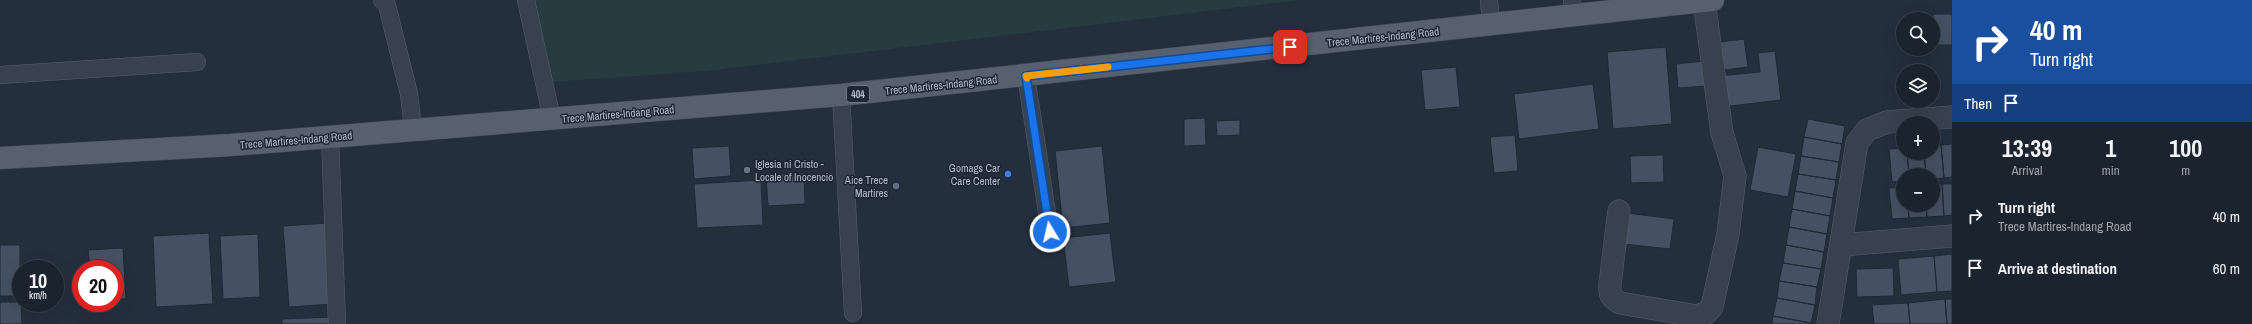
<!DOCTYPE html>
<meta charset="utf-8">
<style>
body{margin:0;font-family:"Archivo Narrow",sans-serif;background:#242b36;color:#f1f3f6;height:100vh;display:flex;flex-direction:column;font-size:15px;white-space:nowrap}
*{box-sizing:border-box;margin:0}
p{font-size:13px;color:#a0a4aa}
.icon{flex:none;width:22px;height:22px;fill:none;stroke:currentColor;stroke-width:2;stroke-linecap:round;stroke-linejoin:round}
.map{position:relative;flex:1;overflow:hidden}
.sheet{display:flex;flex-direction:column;background:#1b232e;width:300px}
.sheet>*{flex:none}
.banner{background:#1a4fa0;color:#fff;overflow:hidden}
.controls{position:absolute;left:1896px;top:12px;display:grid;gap:8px}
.controls a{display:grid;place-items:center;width:44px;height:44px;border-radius:50%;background:#1b232e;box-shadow:0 4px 16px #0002,0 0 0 1px #39404a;font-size:20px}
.speed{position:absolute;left:12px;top:260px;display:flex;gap:8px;font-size:20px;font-weight:700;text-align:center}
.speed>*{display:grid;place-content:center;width:52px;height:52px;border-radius:50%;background:#1b232e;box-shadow:0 4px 16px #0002,0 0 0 1px #39404a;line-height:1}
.speed small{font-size:10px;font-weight:400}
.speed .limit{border:6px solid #d22;background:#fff;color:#111}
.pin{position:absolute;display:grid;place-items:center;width:34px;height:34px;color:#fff;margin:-17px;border-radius:8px;box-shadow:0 2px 6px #0006}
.me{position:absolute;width:44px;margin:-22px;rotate:351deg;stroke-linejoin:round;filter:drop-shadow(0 0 3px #0008)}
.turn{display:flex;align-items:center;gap:14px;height:84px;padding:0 12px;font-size:18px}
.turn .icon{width:52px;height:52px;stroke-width:2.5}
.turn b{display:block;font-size:28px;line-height:34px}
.then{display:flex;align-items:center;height:38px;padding:0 12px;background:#0003;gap:8px;font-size:15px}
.eta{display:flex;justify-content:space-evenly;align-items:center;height:68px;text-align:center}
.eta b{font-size:24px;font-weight:700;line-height:28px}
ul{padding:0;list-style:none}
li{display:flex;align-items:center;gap:12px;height:52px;padding:0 12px}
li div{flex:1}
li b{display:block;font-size:15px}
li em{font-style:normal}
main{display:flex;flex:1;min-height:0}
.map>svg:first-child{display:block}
.green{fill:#263c3f}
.building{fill:#455162;stroke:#1f2835}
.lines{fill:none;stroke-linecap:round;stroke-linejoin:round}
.lane-casing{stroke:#565f6c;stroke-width:18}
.street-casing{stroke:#565f6c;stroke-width:23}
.primary-casing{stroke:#414a57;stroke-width:23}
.lane{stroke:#38414e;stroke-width:17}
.street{stroke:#38414e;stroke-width:22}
.primary{stroke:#56606e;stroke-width:22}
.route-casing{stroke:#114b97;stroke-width:10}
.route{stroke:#1a73e8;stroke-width:7}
.slow{stroke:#f59e0b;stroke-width:7}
.worship-dot{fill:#6b7280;stroke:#1d2633;stroke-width:1.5}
.shop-dot{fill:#3f7fe0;stroke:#1d2633;stroke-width:1.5}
.service-dot{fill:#5c6f8a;stroke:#1d2633;stroke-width:1.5}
.labels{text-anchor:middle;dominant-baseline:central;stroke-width:3;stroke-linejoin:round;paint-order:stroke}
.shield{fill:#1d2633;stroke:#878f9c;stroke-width:1}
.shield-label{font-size:10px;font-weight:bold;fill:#b4bcc9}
.street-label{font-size:11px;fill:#b4bcc9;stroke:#1d2633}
.poi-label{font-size:11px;fill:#b4bcc9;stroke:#1d2633;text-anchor:end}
</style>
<main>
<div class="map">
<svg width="1952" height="324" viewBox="0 0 1952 324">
<rect width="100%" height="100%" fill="#242f3e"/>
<!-- green -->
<path class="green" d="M518,0H1300L705,71L538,83Z"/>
<!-- building -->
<path class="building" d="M1933,14H1952V45H1933Z
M1744,39L1748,67L1724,70L1720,42Z
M1666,47L1672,124L1613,129L1607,52Z
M1775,51L1781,100L1722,107L1718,76L1760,72L1758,53Z
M1705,61L1707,86L1678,88L1676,64Z
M1456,67L1460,107L1425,110L1421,70Z
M1593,84L1599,129L1519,139L1514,94Z
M1205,118L1206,145L1184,146V119Z
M1808,119L1845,126L1842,144L1804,137Z
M1240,120V135L1217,136L1216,121Z
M1515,135L1518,171L1494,173L1490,137Z
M1804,137L1842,144L1839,162L1801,156Z
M1952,144V177L1944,178L1941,145Z
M1933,145H1941L1944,178L1933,179V175H1926L1924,153H1933Z
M729,146L731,176L694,179L692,148Z
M1102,146L1110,223L1063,228L1055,151Z
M1758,147L1796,154L1788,197L1750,190Z
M1903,148V153H1907L1909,175H1903V181L1892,182L1889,149Z
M1907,153H1924L1926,175H1909Z
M1663,155L1664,182L1631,183L1630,156Z
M1801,156L1839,162L1836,180L1798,174Z
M804,173L805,204L768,206L766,175Z
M1798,174L1836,180L1833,198L1795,191Z
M761,180L763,225L697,228L694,184Z
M1942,184H1952V215L1944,216Z
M1942,184L1944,216L1927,217L1926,205H1933V185Z
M1903,187V205H1908L1909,218L1892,219L1889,188Z
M1795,191L1833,198L1830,216L1792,209Z
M1908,205H1926L1927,217L1909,218Z
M1792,209L1830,216L1827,234L1789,227Z
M1627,213L1674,219L1670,249L1623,244Z
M328,223L334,304L289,307L283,226Z
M1789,227L1827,234L1824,252L1786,245Z
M209,233L213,304L156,307L153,236Z
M1110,233L1116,282L1069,287L1063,238Z
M258,234L260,297L223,299L220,236Z
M0,245H20V296H0Z
M1786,245L1824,252L1821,269L1783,263Z
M123,248L126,299H115V269H90L88,250Z
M1952,254V291L1937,292L1934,256Z
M1934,256L1937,292L1901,295L1898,259Z
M1783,263L1821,269L1817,287L1779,281Z
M1893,268L1894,296L1857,297L1856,269Z
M1779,281L1817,287L1815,305L1777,298Z
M1777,298L1815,305L1811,323L1773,316Z
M1945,299L1947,324H1910L1908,303Z
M1945,299H1952V324H1947Z
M0,302H21L22,324H0Z
M1908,303L1910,324H1874L1872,305Z
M1773,316L1811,323V324H1772Z
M333,317V324H282V319Z"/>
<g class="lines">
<defs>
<path id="lane" d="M382,0L387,5L409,94L413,129
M526,0L552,119
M1489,0L1491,24
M1572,0L1574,15
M0,75L197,62
M1026,76L1050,232
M841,95L853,313
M330,137L337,324"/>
<path id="street" d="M1619,211L1610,284C1609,294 1611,298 1620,303L1697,316L1706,313L1712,307L1728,234L1735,176L1722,133L1704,1
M1841,245L1952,236
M1828,324L1857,143L1867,130L1887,122L1952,117"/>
<path id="primary" d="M0,158L231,145L841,95L1713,0"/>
</defs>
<!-- lane casing -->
<use href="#lane" class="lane-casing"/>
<!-- street casing -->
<use href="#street" class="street-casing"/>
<!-- primary casing -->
<use href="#primary" class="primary-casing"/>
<!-- lane -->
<use href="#lane" class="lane"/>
<!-- street -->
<use href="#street" class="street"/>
<!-- primary -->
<use href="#primary" class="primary"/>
</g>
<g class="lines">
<defs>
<path id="route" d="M1050,232L1026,76L1290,47"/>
</defs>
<!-- route casing -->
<use href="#route" class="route-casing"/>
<!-- route -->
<use href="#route" class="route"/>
<!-- slow -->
<path class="slow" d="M1027,78L1026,76L1108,67"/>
</g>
<!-- markers -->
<circle class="worship-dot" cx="747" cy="170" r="4"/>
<circle class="shop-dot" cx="1008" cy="174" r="4"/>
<circle class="service-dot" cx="896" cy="186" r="4"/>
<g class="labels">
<!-- shield labels -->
<rect class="shield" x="847" y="86" width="22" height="16" rx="3"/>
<g class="shield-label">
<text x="858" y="94">404</text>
</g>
<!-- street labels -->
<g class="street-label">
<text transform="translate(1383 37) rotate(-6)">Trece Martires-Indang Road</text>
<text transform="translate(941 85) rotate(-6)">Trece Martires-Indang Road</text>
<text transform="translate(618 114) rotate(-5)">Trece Martires-Indang Road</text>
<text transform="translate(296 140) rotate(-5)">Trece Martires-Indang Road</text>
</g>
<!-- poi labels -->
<g class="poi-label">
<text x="755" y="164" text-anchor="start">Iglesia ni Cristo -<tspan x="755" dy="13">Locale of Inocencio</tspan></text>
<text x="1000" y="168">Gomags Car<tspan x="1000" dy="13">Care Center</tspan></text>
<text x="888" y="180">Aice Trece<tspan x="888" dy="13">Martires</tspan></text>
</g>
</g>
</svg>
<div class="controls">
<a><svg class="icon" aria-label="search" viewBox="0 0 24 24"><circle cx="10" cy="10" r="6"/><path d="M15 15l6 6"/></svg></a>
<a><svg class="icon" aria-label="layers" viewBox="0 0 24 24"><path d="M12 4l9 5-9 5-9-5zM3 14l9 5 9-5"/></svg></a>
<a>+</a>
<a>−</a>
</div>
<div class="speed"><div>10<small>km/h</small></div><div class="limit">20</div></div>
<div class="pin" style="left:1290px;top:47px;background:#d93025"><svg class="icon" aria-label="arrive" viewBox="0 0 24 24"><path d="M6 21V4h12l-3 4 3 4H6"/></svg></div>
<svg class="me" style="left:1050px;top:232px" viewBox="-20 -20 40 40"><circle r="17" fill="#1a73e8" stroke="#fff" stroke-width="3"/><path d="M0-11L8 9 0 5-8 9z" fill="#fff"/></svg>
</div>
<section class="sheet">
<div class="banner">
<div class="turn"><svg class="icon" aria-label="right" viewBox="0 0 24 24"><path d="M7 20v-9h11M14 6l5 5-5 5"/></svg><div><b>40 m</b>Turn right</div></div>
<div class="then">Then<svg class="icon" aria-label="arrive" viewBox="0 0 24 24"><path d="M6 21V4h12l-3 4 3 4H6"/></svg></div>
</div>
<div class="eta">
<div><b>13:39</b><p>Arrival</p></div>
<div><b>1</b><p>min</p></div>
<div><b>100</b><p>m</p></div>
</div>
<ul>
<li><svg class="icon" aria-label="right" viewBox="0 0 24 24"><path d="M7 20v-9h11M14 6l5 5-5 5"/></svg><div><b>Turn right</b><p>Trece Martires-Indang Road</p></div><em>40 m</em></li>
<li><svg class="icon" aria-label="arrive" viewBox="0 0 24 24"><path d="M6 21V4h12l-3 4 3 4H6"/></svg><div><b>Arrive at destination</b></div><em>60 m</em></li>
</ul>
</section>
</main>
